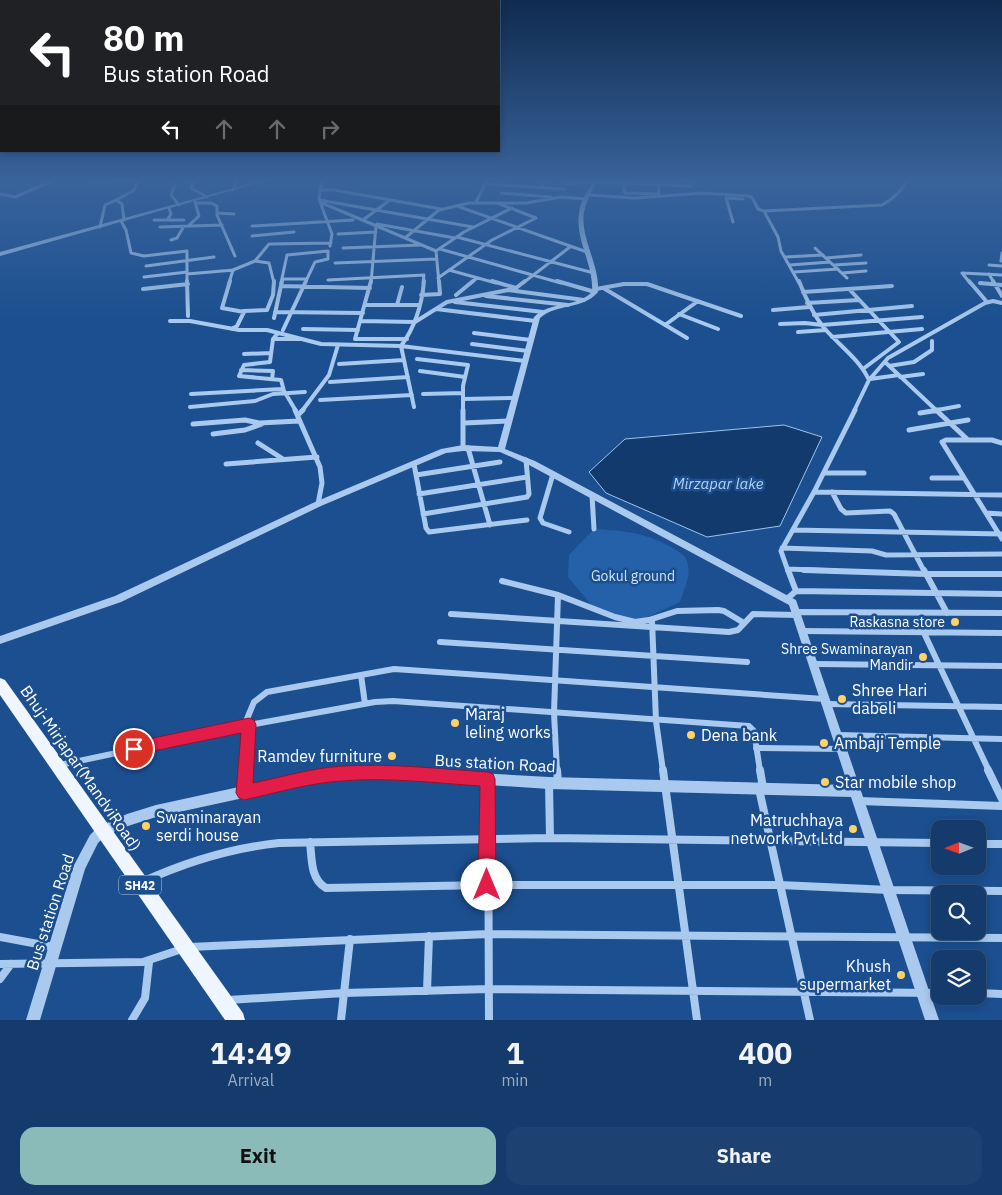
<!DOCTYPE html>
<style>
body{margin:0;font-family:"IBM Plex Sans",sans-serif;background:#1d4271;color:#f1f3f6;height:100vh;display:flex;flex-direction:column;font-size:19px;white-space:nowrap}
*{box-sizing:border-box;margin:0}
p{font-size:16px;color:#9dadc1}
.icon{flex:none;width:28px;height:28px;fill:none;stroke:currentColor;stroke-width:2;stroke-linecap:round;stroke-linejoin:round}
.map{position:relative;height:1020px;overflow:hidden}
.panel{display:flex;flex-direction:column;background:#143b6b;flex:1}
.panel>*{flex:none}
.hud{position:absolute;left:0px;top:0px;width:500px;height:152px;box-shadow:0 2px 8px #0003,0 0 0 1px #33557e;background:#202124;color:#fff;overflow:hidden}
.needle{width:32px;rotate:269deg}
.tools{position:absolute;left:931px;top:820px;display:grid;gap:10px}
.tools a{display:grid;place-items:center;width:55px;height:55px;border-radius:10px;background:#143b6b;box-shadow:0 2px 8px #0003,0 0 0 1px #33557e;font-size:25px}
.pin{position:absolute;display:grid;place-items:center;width:42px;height:42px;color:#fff;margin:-21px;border:2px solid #fff;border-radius:50%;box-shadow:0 1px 5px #0007}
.me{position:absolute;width:55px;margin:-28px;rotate:0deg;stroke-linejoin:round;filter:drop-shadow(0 0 4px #0008)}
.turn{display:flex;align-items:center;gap:18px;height:105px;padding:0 20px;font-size:22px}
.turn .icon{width:65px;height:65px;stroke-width:2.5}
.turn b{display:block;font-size:35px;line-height:42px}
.lanes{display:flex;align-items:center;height:48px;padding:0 20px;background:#0003;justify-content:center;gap:25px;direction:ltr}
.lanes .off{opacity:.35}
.eta{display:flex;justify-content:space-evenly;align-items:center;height:85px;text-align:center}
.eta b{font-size:30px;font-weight:700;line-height:35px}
.action{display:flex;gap:10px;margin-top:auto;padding:10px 20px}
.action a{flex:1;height:58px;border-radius:15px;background:#8bbbb9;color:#111;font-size:20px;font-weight:700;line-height:58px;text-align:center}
.action a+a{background:#1d4271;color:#f1f3f6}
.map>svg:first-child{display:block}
.green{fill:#2461a8}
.water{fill:#123a6d;stroke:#9cc4f0}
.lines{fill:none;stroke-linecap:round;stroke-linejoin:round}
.minor-far4{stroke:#a9c9ee;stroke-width:3}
.minor-far3{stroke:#a9c9ee;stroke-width:4}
.minor-far2{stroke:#a9c9ee;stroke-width:5}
.minor-far1{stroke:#a9c9ee;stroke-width:6}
.minor{stroke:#a9c9ee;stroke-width:8}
.tertiary{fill:#a9c9ee;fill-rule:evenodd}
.primary{fill:#f0f6ff;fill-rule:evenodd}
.route{fill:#e11d48;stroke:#92132f}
.poi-dot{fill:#ffd166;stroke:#1b4f8f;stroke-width:2}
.labels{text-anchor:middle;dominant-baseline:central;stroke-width:5;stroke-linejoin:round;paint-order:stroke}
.shield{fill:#1b4f8f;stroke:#bbcadd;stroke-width:1}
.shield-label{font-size:12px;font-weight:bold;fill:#fff}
.park-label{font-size:14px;fill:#cfe3fa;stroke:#1b4f8f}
.poi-label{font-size:14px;fill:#fff;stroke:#1b4f8f;text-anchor:end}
.water-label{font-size:15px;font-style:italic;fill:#b5d3f5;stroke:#1b4f8f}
.near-poi-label{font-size:16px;fill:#fff;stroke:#1b4f8f;text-anchor:start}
.near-street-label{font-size:16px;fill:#fff;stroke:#1b4f8f}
</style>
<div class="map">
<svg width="1002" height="1020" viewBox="0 0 1002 1020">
<rect width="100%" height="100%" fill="#1b4f8f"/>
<!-- green -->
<path class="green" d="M594,529C626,531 644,532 673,548C678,551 685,555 687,561C692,575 684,589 680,602L637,622L594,608L568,577L569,555Z"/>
<!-- water -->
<path class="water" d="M784,425L822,437L780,526L707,537L606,493L589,472L625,439Z"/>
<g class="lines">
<!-- minor-far4 -->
<path class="minor-far4" d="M194,180L191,188L207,197
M322,180L319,199L332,234L330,246
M537,180H545
M631,180L624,187L625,193L659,194L658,184
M636,180L690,181
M93,182L140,180
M485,184L564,189
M566,184L594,182L691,186
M175,185L171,195L179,205
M542,187L545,180
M233,190L237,180
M320,190H334L441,209
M501,193L551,197
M0,194L15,197L54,180
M589,195L635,198L703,193L748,196L752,197L758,209L764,211
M319,200L473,227
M476,202L487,180
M196,203H211L217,206V215L235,256
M322,203L436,251
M457,206L587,252
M217,213L234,214
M168,219L171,214L169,208
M124,220L122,204L116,200L133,191L140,180
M154,220H184
M363,220L390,200
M121,221L126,230L131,253L144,256L187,251V283
M733,222L726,198L743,199
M377,224L455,238
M188,226L199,216L195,202
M252,226L353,220
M100,227L105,205L116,200
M160,227L222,225
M338,234L376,232
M252,236L294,232
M457,237L594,273
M405,238L439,210L469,203H526L561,197L587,199
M171,240L177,238L184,226
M343,248L421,245
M815,248L847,278
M440,249L561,283
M785,257L823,255
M826,258L861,255
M255,261L269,263L274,283
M1001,261L1002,253
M335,263L436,259
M790,265L830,262
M834,265L866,263
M989,265L1002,266
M146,266L214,257
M449,270L496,283
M794,272L838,269
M842,273L866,271
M187,274L234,270
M989,274L994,283
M144,277L187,272
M438,278L492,240L536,218L497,203
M282,279H306
M328,280L424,275L423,283
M229,283L233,270L255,261L269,244L331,243
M281,283L287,255L328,251V259L315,262L305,283
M371,283L376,226
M439,283L436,251L464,232L512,208
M471,283L477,278
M523,283L570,247
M799,283L781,251L778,237L764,211L882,205C892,200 903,190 907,180
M970,283L962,273L1002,275"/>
<!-- minor-far3 -->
<path class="minor-far3" d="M187,281L188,316
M230,281L222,308L244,312L237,326L232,329
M371,281L355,339H407
M492,281L516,288L525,281
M557,281L595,292
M799,281C806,299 813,315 825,329C840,346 860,360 869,380L854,411
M969,281L987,302
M993,281L1002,296
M980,283L1002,285
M281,286L370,288
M143,289L188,284
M596,289L624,284H647L741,316
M605,289L687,338
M849,289L899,342L863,369
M803,292L892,286
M421,295L440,294L439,281
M456,295L473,281
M486,296L568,305
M455,302L543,312
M807,303L859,300
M365,305H419
M397,305L402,287
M436,309L536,321
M773,310L809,307
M243,311L267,310L273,295L274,281
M275,312L363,313
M679,314L718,329
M814,315L912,306
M274,318L282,281
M170,321H190L239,330H267L321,344L401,346L525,361
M360,321L415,322L447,302L508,290L584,300
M780,324L805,323L822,325L922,317
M665,325L698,301
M303,329L358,330
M283,330L306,281
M798,332L826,330
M278,333L273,339L270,362L244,365L239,376L281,380L284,391L296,411
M474,333L531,340
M832,337L922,329
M273,339H299
M472,344L528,351
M244,354L271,353
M417,359L468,365L463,386V411
M885,362L937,411
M339,364L404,360
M889,366L914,362L932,350V341
M241,370L273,371L272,379
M420,371L465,377
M900,377L923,374
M870,379L899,375
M869,380L888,358L985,303L993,301L1002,303
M330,382L408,377
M191,394L282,389
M423,394L463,393
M463,399L514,398
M320,400L412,395
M190,407L255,401L273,394L305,392
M414,407L401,346C415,327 422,305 424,281
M302,411L329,375L338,345
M932,411L959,406"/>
<!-- minor-far2 -->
<path class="minor-far2" d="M295,410L320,467L322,483L318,504
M463,410V448
M936,410L967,439
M920,413L939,410
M298,415L303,410
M464,423L508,421
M193,424L245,420L259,423L299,421
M909,430L968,420
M213,434L245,430L262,424
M258,443L283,459
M1002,443L992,440H946L942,442L1002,539
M468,448L490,525
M226,464L317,457
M414,464L426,528L429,532L527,520
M824,473H864
M553,474L540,518L543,523L569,532
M416,475L500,462
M932,478H964
M814,492L1002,495
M832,492L841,509L846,513L890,511L894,514L924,571
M419,494L527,477
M592,495L594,529
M986,513L1002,514
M423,514L527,497L529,494L526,460
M793,530L1002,534
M782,548L872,551L886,555L1002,554
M788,569L838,571
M788,571L781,551L814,492L855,410"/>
<!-- minor-far1 -->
<path class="minor-far1" d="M804,570L926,574H1002
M924,570L947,613
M502,581L558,595L554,713L557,771
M796,591L1002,594
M558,595L615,617L635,622L649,620L677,611L718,610L724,611L744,623
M787,599L796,591L788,570
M797,612L1002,613
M451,614L729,632L738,630L753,614L797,615
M652,620L656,721L663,771
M803,631L1002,633
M924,633L989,771
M440,642L747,662
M814,664L1002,666
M361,675L365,704
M827,704L1002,707
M244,726L254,702L267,692L394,669L824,699
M838,735L1002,739
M756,748L841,749
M60,765L244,726L375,702L393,701L749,726L754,731L760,771
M246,771L249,725"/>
<!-- minor -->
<path class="minor" d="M557,770L558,782
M663,770L697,1020
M760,770L763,788
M988,770L1002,799
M488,779L489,1020
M549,783L550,838
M759,789L810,1020
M244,792L246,770
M859,801L1002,806
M310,842C312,858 310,879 326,888L487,885H780L889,890L1002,891
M978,844H1002
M142,882C186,862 231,848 279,843L550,838L940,843
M0,937L54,947
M190,947L488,934L1002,938
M0,964L143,962L182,949
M0,979L11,964
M427,991L429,936
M978,993L1002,994
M228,1000L344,993L489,989L940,993
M132,1020L145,998L149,962
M341,1020L350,939"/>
<!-- tertiary -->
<path class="tertiary" d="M263,180H269L0,256V252Z
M593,180H597C593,190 586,201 584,212C580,238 600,265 598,292C583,310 557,303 540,318L505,449L535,461L796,600L939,1020H925L851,797L549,789L370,777L316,782L156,817L128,826L106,835L98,843L85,869L40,1020H26L73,867L90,835L98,827L127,814L156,805L316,770L370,767L549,777L848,785L789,605L529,465L500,452L463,451L446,453L321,506L121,602L0,644V636L115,596L315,502L441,449L463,445L498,447L534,317C550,301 576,308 592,292C594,265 575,240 579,213C580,201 588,191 593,180Z"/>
<!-- primary -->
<path class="primary" d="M0,678L5,680L243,1013L245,1020H225L0,695Z"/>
</g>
<!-- sky -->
<linearGradient id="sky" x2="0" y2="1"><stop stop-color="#0f2b4f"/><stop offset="0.56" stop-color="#39639b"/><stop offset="1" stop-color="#39639b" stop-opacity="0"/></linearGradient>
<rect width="1002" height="322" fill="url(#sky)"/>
<!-- route -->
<path class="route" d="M249,718L254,720L256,725L253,783C282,777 312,768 343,766C391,763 440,769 488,772L493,774L495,779L496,885L493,891L487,894L481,891L478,885L480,786C434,783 387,777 342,781C309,783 276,793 244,800L239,798L236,793L241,733L134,755L129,753L127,749L129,744L134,742Z"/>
<!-- markers -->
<g class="poi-dot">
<circle cx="955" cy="622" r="5"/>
<circle cx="923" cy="657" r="5"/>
<circle cx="842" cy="699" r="5"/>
<circle cx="455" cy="723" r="5"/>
<circle cx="691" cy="735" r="5"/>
<circle cx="824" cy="743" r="5"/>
<circle cx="392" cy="756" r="5"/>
<circle cx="825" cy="782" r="5"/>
<circle cx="146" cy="826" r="5"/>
<circle cx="853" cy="829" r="5"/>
<circle cx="901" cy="975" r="5"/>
</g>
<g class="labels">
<!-- shield labels -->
<rect class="shield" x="119" y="875.5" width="42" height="19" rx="4"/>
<g class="shield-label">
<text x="140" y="885">SH42</text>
</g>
<!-- park labels -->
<g class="park-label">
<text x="633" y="576">Gokul ground</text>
</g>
<!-- poi labels -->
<g class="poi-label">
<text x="945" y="622">Raskasna store</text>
<text x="913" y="649">Shree Swaminarayan<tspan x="913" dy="16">Mandir</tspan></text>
</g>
<!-- water labels -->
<g class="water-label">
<text x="718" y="483">Mirzapar lake</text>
</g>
<!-- near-poi labels -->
<g class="near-poi-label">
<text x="852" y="690">Shree Hari<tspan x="852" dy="18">dabeli</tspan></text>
<text x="465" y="714">Maraj<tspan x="465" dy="18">leling works</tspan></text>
<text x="701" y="735">Dena bank</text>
<text x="834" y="743">Ambaji Temple</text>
<text x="382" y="756" text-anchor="end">Ramdev furniture</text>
<text x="835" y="782">Star mobile shop</text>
<text x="156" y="817">Swaminarayan<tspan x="156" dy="18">serdi house</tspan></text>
<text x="843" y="820" text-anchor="end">Matruchhaya<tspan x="843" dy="18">network Pvt Ltd</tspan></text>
<text x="891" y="966" text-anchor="end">Khush<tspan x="891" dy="18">supermarket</tspan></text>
</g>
<!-- near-street labels -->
<g class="near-street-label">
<text transform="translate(495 763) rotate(3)">Bus station Road</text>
<text transform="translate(81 768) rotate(55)">Bhuj-Mirjapar(MandviRoad)</text>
<text transform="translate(50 912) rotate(-72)">Bus station Road</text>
</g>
</g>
</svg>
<div class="tools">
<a><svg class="needle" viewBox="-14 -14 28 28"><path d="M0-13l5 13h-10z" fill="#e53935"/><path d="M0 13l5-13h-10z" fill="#9dadc1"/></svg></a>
<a><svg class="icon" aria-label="search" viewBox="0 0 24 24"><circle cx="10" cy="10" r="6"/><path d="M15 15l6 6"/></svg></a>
<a><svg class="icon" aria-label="layers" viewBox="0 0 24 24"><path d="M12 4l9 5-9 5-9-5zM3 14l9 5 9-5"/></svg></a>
</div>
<div class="pin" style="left:134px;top:749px;background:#d93025"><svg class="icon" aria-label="arrive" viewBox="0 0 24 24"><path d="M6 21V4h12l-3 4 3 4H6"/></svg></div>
<svg class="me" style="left:487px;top:885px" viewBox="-20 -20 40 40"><circle r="19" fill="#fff"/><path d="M0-13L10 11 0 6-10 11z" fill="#e11d48"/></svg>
<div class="hud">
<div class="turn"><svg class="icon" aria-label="left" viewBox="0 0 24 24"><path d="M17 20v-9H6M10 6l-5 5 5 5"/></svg><div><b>80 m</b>Bus station Road</div></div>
<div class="lanes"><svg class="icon" aria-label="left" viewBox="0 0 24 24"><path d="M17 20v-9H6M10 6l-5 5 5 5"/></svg><svg class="icon off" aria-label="ahead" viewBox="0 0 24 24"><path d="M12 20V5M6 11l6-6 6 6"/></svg><svg class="icon off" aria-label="ahead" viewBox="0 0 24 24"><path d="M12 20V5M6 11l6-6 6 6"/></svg><svg class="icon off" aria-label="right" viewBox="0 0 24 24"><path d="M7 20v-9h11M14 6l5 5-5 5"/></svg></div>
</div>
</div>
<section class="panel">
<div class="eta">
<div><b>14:49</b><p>Arrival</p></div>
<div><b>1</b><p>min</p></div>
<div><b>400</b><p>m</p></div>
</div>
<div class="action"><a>Exit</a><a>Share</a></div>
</section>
